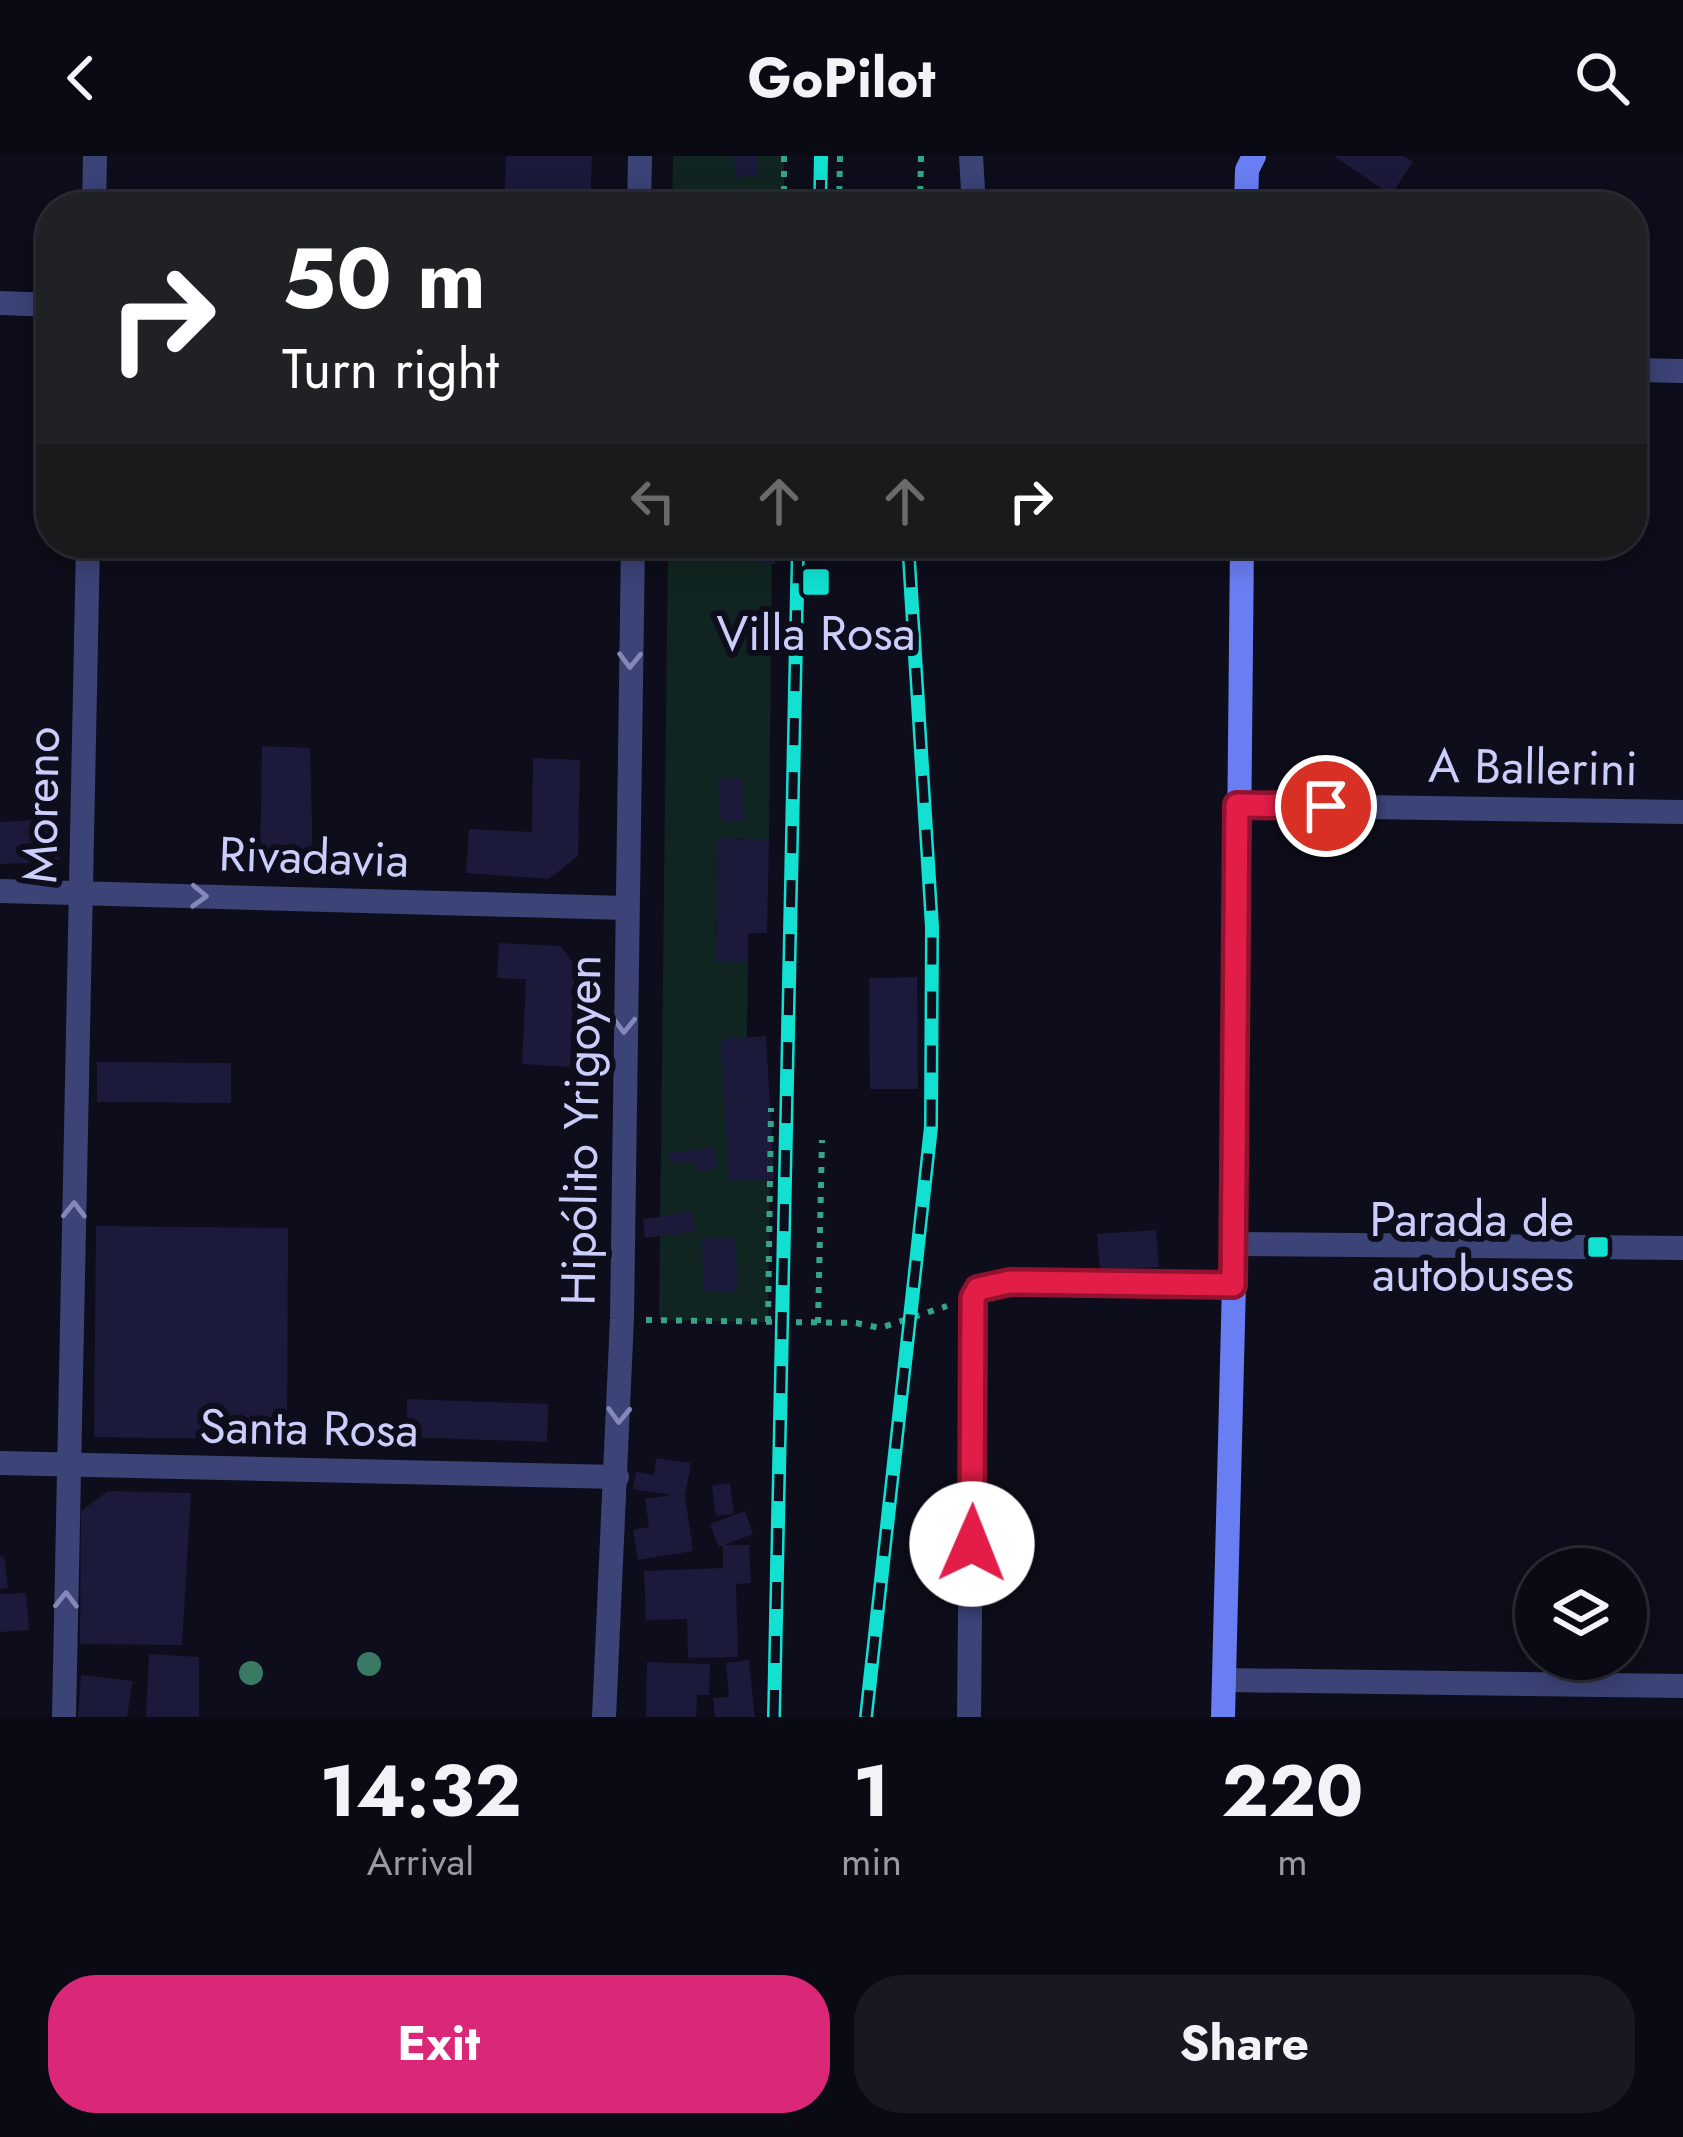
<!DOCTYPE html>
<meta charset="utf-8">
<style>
body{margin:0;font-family:Jost,sans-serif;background:#181822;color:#f1f3f6;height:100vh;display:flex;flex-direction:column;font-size:45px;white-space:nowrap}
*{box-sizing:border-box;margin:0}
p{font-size:39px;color:#999aa0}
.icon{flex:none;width:66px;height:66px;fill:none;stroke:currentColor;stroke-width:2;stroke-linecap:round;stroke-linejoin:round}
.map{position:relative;height:1561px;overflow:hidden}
.sheet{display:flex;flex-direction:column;background:#0a0a14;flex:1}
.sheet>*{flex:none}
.guide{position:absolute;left:36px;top:36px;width:1611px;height:366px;border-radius:48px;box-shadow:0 6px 30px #0003,0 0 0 3px #2a2b34;background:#202124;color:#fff;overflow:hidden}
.controls{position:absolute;left:1515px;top:1392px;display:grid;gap:24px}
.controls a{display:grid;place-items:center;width:132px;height:132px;border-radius:50%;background:#0a0a14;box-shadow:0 6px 30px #0003,0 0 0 3px #2a2b34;font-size:60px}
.pin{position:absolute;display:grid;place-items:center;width:102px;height:102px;color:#fff;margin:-51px;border:6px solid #fff;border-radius:50%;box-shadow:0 3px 12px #0007}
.me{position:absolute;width:132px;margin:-66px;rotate:1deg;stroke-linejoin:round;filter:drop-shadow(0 0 9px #0008)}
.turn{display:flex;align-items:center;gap:42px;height:252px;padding:0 48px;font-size:54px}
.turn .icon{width:156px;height:156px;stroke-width:2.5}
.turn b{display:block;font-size:84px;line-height:102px}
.lanes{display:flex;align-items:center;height:114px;padding:0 48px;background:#0003;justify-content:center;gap:60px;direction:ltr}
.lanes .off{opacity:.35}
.eta{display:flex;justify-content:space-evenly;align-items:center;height:204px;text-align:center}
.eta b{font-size:72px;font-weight:700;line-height:84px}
.action{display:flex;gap:24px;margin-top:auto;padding:24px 48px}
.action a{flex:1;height:138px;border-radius:48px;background:#db2777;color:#fff;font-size:48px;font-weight:700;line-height:138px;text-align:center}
.action a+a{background:#181822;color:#f1f3f6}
header{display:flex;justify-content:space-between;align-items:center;height:156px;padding:0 48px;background:#0a0a14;font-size:54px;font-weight:700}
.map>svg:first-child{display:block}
.green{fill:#102521}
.building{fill:#1b1a3b}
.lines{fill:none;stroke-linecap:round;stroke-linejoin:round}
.path{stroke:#36a48a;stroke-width:6;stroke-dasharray:6 9;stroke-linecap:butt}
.minor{stroke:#3b4377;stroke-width:24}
.tertiary{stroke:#3b4377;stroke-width:24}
.secondary{stroke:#6a7ef3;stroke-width:24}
.rail-casing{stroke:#12e0d1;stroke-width:14}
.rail{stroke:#0d0d1b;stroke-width:9;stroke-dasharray:27;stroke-linecap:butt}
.tree{fill:#3a7a65}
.oneway{stroke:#8388b9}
.route-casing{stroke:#92132f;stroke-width:30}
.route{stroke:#e11d48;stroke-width:21}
.poi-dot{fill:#12e0d1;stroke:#0d0d1b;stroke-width:4.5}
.labels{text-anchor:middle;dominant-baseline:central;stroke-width:12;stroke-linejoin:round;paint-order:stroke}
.poi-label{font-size:48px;fill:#cbcefb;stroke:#0d0d1b}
.street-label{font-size:48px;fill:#cbcefb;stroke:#0d0d1b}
</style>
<header><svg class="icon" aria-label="back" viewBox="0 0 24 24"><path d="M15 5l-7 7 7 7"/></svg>GoPilot<svg class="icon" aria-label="search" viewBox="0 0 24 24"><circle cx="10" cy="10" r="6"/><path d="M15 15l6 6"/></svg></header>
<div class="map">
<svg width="1683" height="1561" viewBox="0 0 1683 1561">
<rect width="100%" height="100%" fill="#0d0d1b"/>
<!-- green -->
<path class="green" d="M673,0H784V50L672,51Z
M668,387H772L769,683L718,682L716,804L748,806L746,951L771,952L768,1166L659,1164Z"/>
<!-- building -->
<path class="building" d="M506,0H592L590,51H504Z
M734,0H757V20L735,21Z
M1334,0H1404L1413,6L1391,39Z
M756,387H775V408H756Z
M262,590L310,592L313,709L260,708Z
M533,602L580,604L578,700L549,723L466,717L469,673L532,676Z
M742,621L745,664L721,666L718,623Z
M55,663L59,706L0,708V666Z
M718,682L769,683L767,777H748V806L716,805Z
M499,787L560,790L575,809L570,911L522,908L526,823L497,822Z
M917,821L918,933H870L869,822Z
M766,880L774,1023L729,1025L721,883Z
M97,906L231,907V947L97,946Z
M714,992L717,1012L696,1015L695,1005L671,1008L670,996Z
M692,1056L695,1075L645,1082L643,1063Z
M96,1070L288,1072L287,1284L94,1281Z
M1156,1074L1159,1111L1100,1115L1097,1078Z
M702,1081H736L737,1136H703Z
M407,1243L548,1248L547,1286L406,1281Z
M656,1302L691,1307L685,1341L693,1395L638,1404L633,1374L649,1371L645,1343L671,1339L633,1333L636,1316L654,1319Z
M730,1327L734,1358L716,1360L712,1330Z
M108,1335L191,1337L182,1489L80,1488L81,1355Z
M745,1355L753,1378L719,1391L710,1368Z
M723,1389H749L751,1427L736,1428L738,1501L688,1502L687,1463L646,1464L644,1415L723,1412Z
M4,1400L8,1432L0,1433V1401Z
M26,1437L29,1474L0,1476V1438Z
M149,1498L199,1501V1561H146Z
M749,1504L755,1561H715L713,1542L729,1541L726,1507Z
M647,1506L710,1508L709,1539H697L696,1561H646Z
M81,1519L133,1525L127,1561H78Z"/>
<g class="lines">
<!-- path -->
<path class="path" d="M784,0V50
M839,51L840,0
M920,51L921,0
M646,1164L856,1167L880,1172L947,1150
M768,1166L771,952
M818,1167L822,984"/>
<!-- minor -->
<path class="minor" d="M971,0L974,51
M0,147L51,149
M1632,214L1683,215
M1237,649L1683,656
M0,735L625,752
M1235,1088L1683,1092
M0,1307L617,1321
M1224,1524L1683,1530
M969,1561L973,1142L978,1134L1010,1126L1233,1129"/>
<!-- tertiary -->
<path class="tertiary" d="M94,51L95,0
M639,51L640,0
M64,1561L88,387
M604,1561L622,1162L633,387"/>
<!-- secondary -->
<path class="secondary" d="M1246,51L1247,14L1254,0
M1223,1561L1235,1088L1242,387"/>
<defs>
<path id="rail" d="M820,51L821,0
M774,1561L798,387
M866,1561L931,971L932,771L908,387"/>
</defs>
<!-- rail casing -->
<use href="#rail" class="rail-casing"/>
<!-- rail -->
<use href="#rail" class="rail"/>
</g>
<!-- trees -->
<g class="tree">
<circle cx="369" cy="1508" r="12"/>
<circle cx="251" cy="1517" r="12"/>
</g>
<!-- one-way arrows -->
<defs><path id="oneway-chevron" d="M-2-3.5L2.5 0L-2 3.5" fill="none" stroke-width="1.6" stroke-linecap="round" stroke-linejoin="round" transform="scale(3)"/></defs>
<g class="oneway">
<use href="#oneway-chevron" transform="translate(630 504) rotate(91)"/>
<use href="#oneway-chevron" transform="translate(199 740) rotate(2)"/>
<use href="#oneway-chevron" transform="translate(624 869) rotate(91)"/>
<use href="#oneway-chevron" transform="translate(74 1054) rotate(-89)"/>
<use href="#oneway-chevron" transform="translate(619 1259) rotate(92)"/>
<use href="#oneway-chevron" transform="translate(66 1444) rotate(-89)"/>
</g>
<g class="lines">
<defs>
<path id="route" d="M972,1388L973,1142L978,1133L1010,1126L1233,1129L1237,649L1326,650"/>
</defs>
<!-- route casing -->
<use href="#route" class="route-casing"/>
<!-- route -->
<use href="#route" class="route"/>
</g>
<!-- markers -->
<g class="poi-dot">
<rect x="801" y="411" width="30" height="30" rx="6"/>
<rect x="1586" y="1079" width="24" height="24" rx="6"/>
</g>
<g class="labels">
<!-- poi labels -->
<g class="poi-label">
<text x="816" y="477">Villa Rosa</text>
<text x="1574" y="1063" text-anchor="end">Parada de<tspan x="1574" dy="55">autobuses</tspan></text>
</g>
<!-- street labels -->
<g class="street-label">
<text transform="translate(1533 611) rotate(1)">A Ballerini</text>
<text transform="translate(41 649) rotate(-89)">Moreno</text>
<text transform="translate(314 701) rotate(2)">Rivadavia</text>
<text transform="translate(581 974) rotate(-89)">Hipólito Yrigoyen</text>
<text transform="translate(309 1272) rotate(1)">Santa Rosa</text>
</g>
</g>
</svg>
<div class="controls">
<a><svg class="icon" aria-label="layers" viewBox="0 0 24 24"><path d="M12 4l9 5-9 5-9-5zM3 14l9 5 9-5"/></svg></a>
</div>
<div class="pin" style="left:1326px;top:650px;background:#d93025"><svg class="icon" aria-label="arrive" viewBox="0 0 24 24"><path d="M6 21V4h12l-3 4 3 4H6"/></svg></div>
<svg class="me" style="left:972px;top:1388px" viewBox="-20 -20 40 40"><circle r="19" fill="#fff"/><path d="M0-13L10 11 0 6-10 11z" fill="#e11d48"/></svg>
<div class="guide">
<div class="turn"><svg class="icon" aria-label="right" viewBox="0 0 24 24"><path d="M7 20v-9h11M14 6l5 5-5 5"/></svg><div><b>50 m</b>Turn right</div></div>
<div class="lanes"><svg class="icon off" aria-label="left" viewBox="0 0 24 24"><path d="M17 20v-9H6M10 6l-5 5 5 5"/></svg><svg class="icon off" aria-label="ahead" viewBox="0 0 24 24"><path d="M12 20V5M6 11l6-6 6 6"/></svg><svg class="icon off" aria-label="ahead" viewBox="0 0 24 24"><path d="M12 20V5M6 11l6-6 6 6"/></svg><svg class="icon" aria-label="right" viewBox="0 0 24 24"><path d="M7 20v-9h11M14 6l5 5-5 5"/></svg></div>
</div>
</div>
<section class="sheet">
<div class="eta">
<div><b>14:32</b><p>Arrival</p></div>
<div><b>1</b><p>min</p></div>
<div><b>220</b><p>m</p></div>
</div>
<div class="action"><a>Exit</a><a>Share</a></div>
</section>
